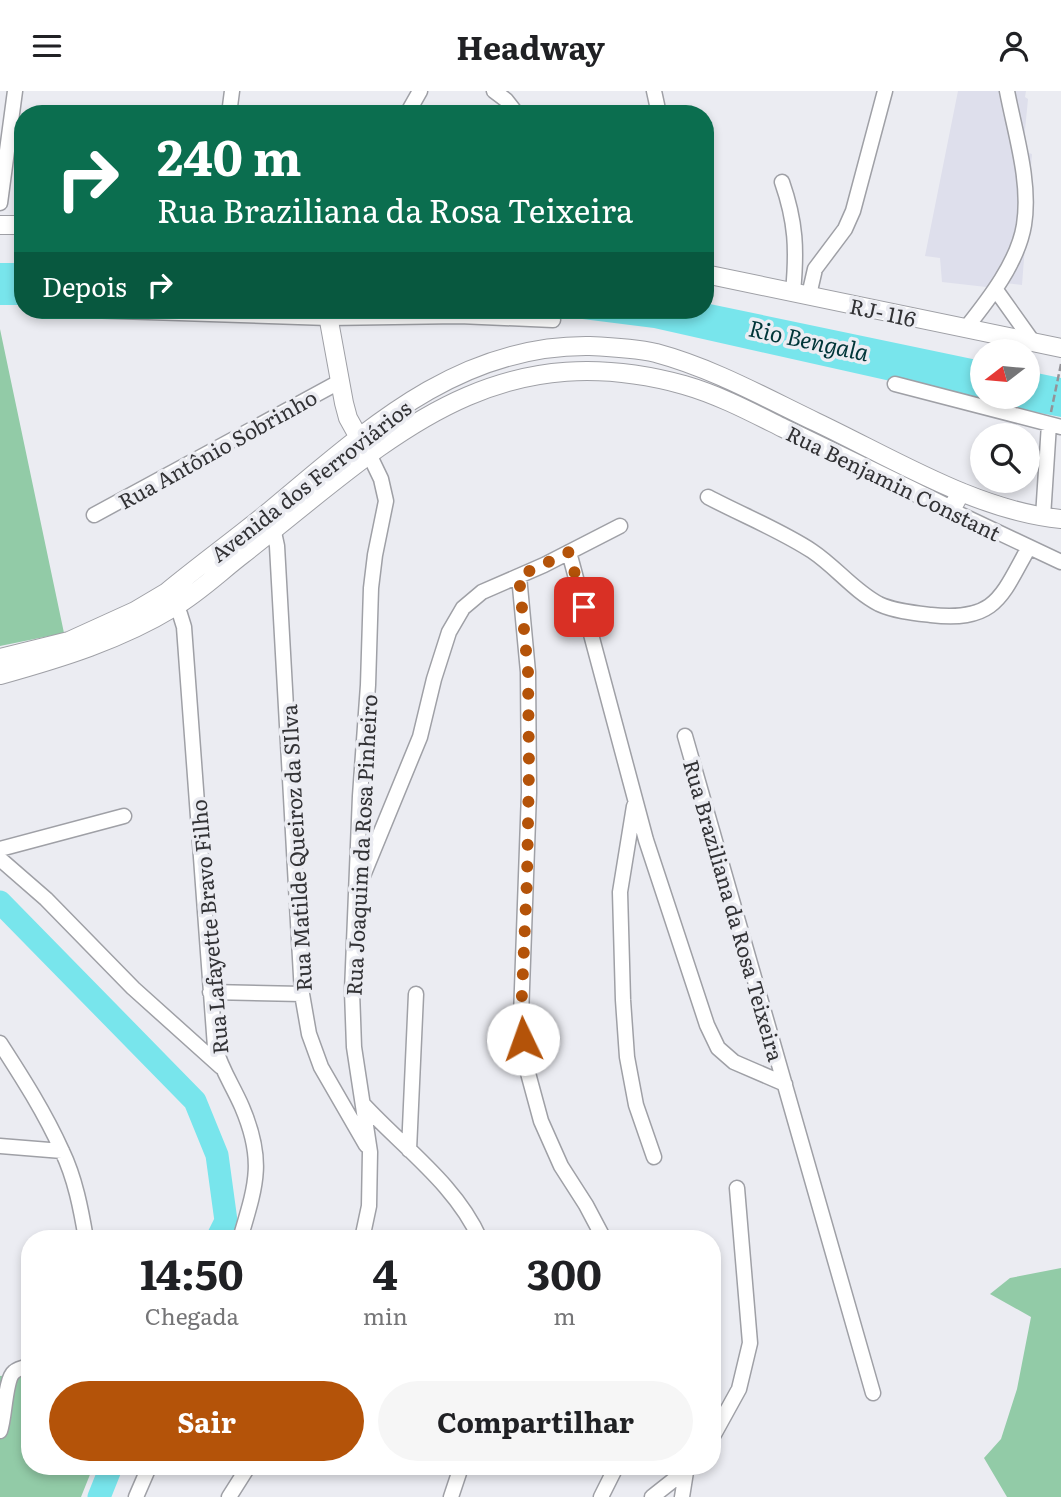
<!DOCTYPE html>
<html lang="pt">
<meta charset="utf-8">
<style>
body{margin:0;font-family:Literata,serif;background:#f6f6f6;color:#202124;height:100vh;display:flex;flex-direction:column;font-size:26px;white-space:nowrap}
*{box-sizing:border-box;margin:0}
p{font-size:23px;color:#757577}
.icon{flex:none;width:38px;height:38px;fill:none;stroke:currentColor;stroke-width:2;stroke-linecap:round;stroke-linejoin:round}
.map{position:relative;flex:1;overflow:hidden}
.details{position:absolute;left:21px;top:1139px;width:700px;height:245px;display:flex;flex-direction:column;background:#fff;border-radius:28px;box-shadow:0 4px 10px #0003}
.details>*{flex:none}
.banner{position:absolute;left:14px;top:14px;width:700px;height:214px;border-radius:28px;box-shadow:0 4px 10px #0003;background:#0b6e4f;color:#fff;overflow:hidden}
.needle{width:46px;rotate:254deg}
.fabs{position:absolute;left:970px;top:248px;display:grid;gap:14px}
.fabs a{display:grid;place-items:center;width:70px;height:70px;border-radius:50%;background:#fff;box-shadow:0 4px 10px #0003;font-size:35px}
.pin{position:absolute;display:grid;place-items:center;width:60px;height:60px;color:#fff;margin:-30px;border-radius:14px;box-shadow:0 4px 10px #0006}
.me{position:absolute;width:77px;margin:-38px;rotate:357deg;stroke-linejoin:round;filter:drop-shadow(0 0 5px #0008)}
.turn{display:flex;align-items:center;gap:24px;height:147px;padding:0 28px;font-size:32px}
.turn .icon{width:91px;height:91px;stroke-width:2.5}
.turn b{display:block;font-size:49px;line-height:60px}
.then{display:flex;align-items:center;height:66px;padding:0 28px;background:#0003;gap:14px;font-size:26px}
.eta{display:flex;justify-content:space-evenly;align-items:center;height:119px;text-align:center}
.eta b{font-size:42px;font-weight:700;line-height:49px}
.primary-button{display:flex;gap:14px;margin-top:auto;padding:14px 28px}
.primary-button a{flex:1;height:80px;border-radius:42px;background:#b45309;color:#fff;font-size:28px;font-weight:700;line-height:80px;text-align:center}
.primary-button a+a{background:#f6f6f6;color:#202124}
header{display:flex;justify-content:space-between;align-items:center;height:91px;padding:0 28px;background:#fff;font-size:32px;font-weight:700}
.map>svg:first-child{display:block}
.built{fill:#dedfec}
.green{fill:#92cba7}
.water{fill:#78e5ec}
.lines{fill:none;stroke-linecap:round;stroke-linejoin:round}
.river{stroke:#78e5ec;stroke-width:23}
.minor-casing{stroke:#9fa0a6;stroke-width:17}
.major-casing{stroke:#9fa0a6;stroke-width:20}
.path{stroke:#939398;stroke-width:2.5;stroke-dasharray:7 3.5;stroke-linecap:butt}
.minor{stroke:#fff;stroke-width:14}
.major{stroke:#fff;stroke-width:18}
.route{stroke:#b45309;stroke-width:12;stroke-dasharray:0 21.6}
.labels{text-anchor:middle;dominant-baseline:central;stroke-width:7;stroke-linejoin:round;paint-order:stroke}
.street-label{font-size:21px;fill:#323235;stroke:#ebecf2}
.water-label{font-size:23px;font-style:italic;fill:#003538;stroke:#ebecf2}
</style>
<header><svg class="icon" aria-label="menu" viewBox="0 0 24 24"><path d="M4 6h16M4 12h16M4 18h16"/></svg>Headway<svg class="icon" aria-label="person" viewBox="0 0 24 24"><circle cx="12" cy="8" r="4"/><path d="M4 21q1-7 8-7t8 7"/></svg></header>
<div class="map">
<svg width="1061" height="1406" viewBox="0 0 1061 1406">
<rect width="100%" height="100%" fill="#ebecf2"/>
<!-- built -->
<path class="built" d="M958,0H1026L1025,6L1028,8L1023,60L1032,63L1022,194L1005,192L1004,198L942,191L940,167L925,165Z"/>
<!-- green -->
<path class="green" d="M0,238L64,542L0,555Z
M1061,1177V1406H1007L984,1367L1001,1348L1017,1298L1031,1226L990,1203L1010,1187Z
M30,1282V1376H93L81,1406H0V1285Z"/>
<!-- water -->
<path class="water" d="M0,172H23V214H0Z
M705,212L982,270V306H1027V280L1061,287V326L1002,315L654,237L511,219H705Z"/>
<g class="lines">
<!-- river -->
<path class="river" d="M0,811L195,1010L217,1064L226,1130L217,1148
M99,1406L111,1376"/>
<defs>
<path id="minor" d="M494,0L506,9L517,23
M654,0L659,23
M229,23L232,0
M407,23L420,0
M782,91C796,131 797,159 793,201
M0,112L15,0
M996,199L1033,251
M809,204L815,178L845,138L853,120L885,0
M87,219L328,227L459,225L553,229
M966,237C989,208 1018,171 1024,134C1031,91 1015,42 1007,0
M895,293L1061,336
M708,406C742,424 780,439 812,460C836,476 854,500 879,513C894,520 914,522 931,524C996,531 1001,506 1029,456
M951,419L1061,471
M94,424L339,291
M1043,426L1049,333
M272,432L277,455L302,903L309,943L321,976L366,1054
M569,461L646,749L707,934L718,957L734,971L785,993
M519,485L528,581L529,701L521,925L525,971L541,1030L561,1075L586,1114L604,1148
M170,506L180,523L184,536L215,956C221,978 233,995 242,1016C265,1070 256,1094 240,1148
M685,645L873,1302
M634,715L620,801L623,909L627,966L636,1014L654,1066
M0,758L124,725
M0,768L46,808L133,897L221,976
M360,792L420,646L434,588L449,541L463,517L482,501L544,474L620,435
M210,901L302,903
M0,952C22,986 45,1022 62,1060C75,1087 81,1118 86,1148
M364,1014C404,1057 456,1094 480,1148
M0,1055L62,1060
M409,1059L416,903
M362,1148L369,1115L370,1061L354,956L352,900L360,705L368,594L371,497L375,464L386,410L381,388L369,363
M0,1340C5,1327 5,1288 14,1281C18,1277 25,1276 30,1275
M712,1347L739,1298L750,1252L737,1097
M136,1406L149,1376
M229,1406L248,1376
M451,1406L461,1376
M601,1406L616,1376
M652,1406L690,1376
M682,1406L686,1381"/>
<path id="major" d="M0,134H23
M705,183L1061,257
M327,219L344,312L348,327L363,354
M0,567L69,550L135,520L167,501C201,473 237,447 271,419C365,341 456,254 588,255C610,256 634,257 656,262C712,277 764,306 816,331C892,367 977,420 1061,428
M0,584C61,567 120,549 174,516C198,502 220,481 242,464C384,353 487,240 684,294C719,304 751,321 783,337C839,364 895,391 951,419L961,401"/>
</defs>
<!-- minor casing -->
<use href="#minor" class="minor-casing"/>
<!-- major casing -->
<use href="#major" class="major-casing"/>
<!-- path -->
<path class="path" d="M1051,321L1061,273"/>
<!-- minor -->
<use href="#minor" class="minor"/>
<!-- major -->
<use href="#major" class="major"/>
</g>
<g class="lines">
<!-- route -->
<path class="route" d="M523,948L521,925L527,788L529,677L528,581L519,485L569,461L584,516"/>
</g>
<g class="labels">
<!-- street labels -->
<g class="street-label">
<text transform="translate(883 220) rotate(12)">RJ- 116</text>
<text transform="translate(217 357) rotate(-29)">Rua Antônio Sobrinho</text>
<text transform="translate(310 389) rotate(-38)">Avenida dos Ferroviários</text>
<text transform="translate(894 391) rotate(26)">Rua Benjamin Constant</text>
<text transform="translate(360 754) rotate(-87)">Rua Joaquim da Rosa Pinheiro</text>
<text transform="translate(295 757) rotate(-93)">Rua Matilde Queiroz da SIlva</text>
<text transform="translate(735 819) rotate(74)">Rua Braziliana da Rosa Teixeira</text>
<text transform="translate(208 836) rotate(-95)">Rua Lafayette Bravo Filho</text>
</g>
<!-- water labels -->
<g class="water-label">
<text transform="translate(809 248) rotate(12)">Rio Bengala</text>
</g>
</g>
</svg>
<div class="fabs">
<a><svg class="needle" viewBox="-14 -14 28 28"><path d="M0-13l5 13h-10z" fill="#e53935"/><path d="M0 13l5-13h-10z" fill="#757577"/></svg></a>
<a><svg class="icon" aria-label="search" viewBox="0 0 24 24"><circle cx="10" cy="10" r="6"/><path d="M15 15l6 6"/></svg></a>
</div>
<div class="pin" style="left:584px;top:516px;background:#d93025"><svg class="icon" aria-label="arrive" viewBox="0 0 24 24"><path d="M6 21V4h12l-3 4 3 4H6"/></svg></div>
<svg class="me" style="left:523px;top:948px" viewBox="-20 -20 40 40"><circle r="19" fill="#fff"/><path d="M0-13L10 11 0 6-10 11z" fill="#b45309"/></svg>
<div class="banner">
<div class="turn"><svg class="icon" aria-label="right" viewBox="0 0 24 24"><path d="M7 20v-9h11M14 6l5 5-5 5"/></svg><div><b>240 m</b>Rua Braziliana da Rosa Teixeira</div></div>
<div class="then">Depois<svg class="icon" aria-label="right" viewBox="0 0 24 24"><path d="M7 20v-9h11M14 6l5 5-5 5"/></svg></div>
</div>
<section class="details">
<div class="eta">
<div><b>14:50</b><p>Chegada</p></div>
<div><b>4</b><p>min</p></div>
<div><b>300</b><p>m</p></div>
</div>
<div class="primary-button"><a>Sair</a><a>Compartilhar</a></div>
</section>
</div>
